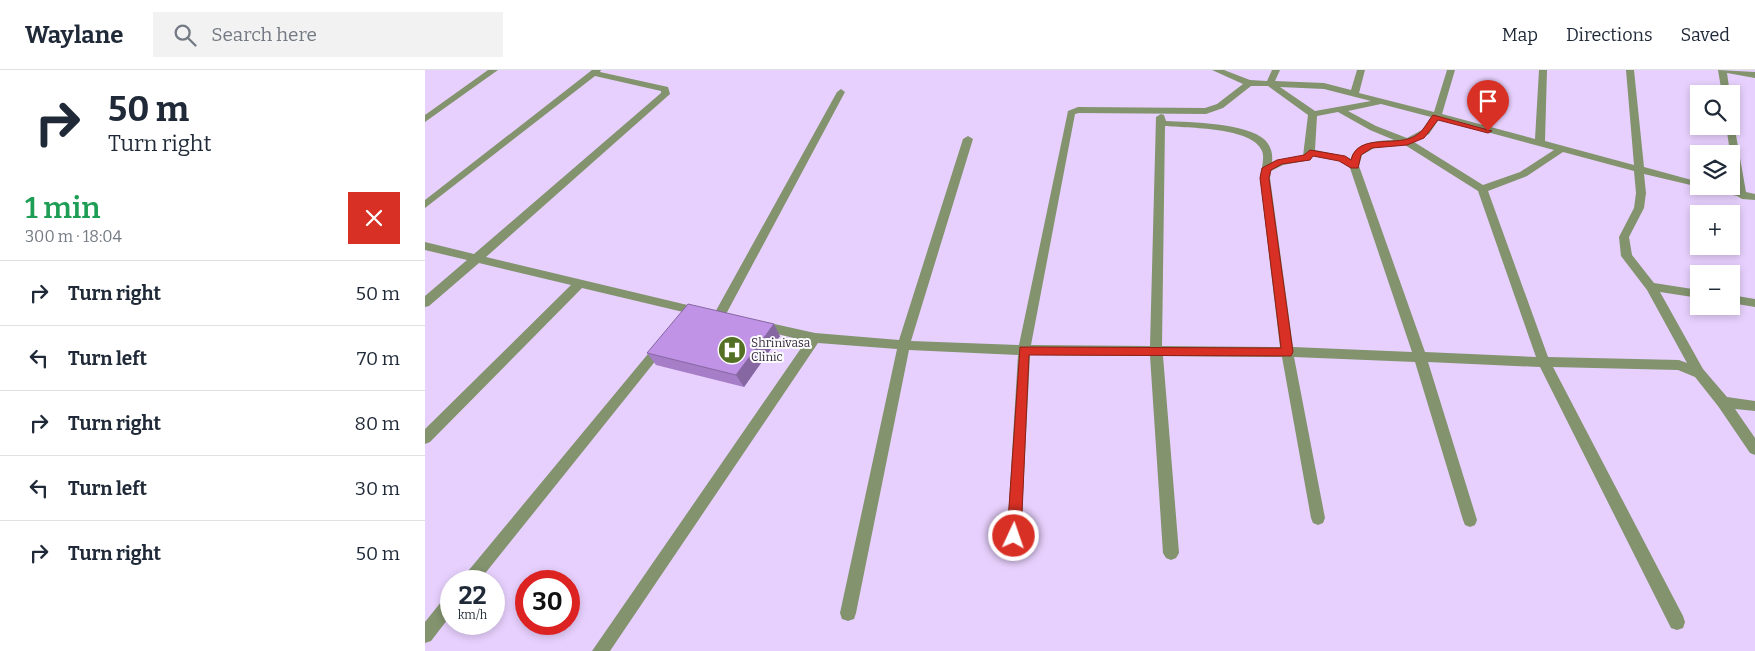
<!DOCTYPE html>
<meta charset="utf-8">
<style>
body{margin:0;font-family:Bitter,serif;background:#f2f2f3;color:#1f2937;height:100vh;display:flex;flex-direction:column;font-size:19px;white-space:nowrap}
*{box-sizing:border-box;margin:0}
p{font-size:16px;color:#747a83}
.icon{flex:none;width:28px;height:28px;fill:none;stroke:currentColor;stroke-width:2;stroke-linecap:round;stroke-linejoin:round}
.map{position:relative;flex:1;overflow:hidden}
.sheet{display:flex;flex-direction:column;background:#fff;width:425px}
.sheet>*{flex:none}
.hud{background:#fff;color:#1f2937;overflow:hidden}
.buttons{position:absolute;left:1265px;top:15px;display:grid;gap:10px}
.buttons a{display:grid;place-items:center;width:50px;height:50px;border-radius:0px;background:#fff;box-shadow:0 2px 8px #0003;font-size:25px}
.speed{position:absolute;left:15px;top:500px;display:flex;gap:10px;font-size:25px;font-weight:700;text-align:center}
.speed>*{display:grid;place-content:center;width:65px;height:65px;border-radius:50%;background:#fff;box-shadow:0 2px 8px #0003;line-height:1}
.speed small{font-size:12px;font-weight:400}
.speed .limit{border:8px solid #d22;background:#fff;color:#111}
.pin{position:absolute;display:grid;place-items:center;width:42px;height:42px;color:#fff;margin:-51px -21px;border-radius:50% 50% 50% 0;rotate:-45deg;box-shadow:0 0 5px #0007}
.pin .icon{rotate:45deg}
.me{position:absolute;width:55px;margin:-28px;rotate:3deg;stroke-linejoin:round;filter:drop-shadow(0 0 4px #0008)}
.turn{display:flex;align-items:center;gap:18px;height:105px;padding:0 25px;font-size:22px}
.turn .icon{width:65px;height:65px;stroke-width:2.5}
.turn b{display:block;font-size:35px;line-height:42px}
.round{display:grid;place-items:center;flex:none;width:52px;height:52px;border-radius:0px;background:#f2f2f3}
.headline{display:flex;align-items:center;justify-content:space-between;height:85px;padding:0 25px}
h1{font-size:30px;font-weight:600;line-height:38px;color:#1e9e55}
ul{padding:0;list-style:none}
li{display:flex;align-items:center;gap:15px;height:65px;padding:0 25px;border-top:1px solid #e0e1e3}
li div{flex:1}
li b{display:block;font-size:19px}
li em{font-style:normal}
header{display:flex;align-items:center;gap:30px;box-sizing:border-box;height:70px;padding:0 25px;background:#fff;border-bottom:1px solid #e0e1e3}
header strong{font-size:24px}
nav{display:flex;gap:28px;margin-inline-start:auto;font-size:18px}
.search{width:350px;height:45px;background:#f2f2f3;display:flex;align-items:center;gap:12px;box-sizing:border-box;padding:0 18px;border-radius:0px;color:#747a83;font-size:19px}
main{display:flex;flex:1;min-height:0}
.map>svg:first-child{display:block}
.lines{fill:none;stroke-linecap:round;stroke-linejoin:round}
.minor{fill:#82936e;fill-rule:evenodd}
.wall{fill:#a57ec7}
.shaded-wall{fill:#8667a2}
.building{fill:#c093e7;stroke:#8667a2}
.route{fill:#d93025;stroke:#8d1f18}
.labels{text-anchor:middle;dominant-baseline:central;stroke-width:4;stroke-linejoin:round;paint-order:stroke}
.poi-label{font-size:12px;fill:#34293e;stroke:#fcfcfc;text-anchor:start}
</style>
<header>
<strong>Waylane</strong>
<div class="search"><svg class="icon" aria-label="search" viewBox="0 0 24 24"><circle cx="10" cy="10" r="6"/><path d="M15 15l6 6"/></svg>Search here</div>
<nav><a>Map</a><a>Directions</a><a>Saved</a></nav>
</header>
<main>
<section class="sheet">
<div class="hud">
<div class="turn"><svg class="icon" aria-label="right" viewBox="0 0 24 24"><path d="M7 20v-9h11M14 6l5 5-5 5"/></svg><div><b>50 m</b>Turn right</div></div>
</div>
<div class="headline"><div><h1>1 min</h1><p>300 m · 18:04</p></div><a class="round" style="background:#d93025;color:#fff"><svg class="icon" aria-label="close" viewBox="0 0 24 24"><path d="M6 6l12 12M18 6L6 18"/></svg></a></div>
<ul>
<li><svg class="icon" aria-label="right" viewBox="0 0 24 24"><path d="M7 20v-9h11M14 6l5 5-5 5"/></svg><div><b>Turn right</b></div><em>50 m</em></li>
<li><svg class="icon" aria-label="left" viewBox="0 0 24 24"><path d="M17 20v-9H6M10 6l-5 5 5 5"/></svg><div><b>Turn left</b></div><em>70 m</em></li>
<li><svg class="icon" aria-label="right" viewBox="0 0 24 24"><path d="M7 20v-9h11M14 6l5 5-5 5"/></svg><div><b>Turn right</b></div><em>80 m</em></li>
<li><svg class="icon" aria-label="left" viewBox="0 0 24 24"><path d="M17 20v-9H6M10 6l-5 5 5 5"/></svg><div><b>Turn left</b></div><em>30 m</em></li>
<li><svg class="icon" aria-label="right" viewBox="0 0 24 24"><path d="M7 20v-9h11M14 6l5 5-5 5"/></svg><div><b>Turn right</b></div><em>50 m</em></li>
</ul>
</section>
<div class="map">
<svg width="1330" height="581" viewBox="0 0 1330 581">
<rect width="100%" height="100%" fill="#e7d0fd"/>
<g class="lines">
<!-- minor -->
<path class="minor" d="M63,0H73L0,52V45Z
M167,0H176L175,2L243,17L245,24L61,187L275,238L281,242L275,246L157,218L5,372L0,374V359L146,215L54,193L4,236L0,237V226L42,190L0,180V172L49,184L236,23V21L170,6L0,138V130Z
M787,0H799L825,10L842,11L847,0H855L850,11L899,13L926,20L932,0H940L934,23L1009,42L1022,0H1030L1017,44L1110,69L1114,0H1122L1120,71L1209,95L1201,0H1209L1219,97L1274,112V116H1295L1311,120L1301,56H1306V53L1309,54L1321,122L1330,124V130L1317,129L1312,126L1219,104L1221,123L1219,138L1204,167L1207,185L1229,213L1274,220V228L1235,222L1278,299L1302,327L1330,331V341L1310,339L1330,368V385L1325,383L1293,336L1270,307L1253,300L1128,297L1258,546L1260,552L1258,558L1252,560L1246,558L1115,297L1003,292L1052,450L1050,455L1045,457L1040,455L1038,450L990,292L869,287L900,448L898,453L893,455L888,453L886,448L857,287L738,286L754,483L751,488L746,490L741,488L738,483L725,286L605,285L596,466L594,471L589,473L584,471L582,466L593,285L484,280L431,543L429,549L423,551L417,549L415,543L472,279L393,273L185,581H167L381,271L332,259L330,256L332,253L336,251L390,263L474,270L538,69L543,66L548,69L486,271L594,275L643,41L653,37L780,38L792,34L818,14ZM826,16H843L883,45L878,86L847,92C848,84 846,76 840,70C822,53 765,52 741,51L739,45L736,44L731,47L725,276L606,275L650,44L654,43L781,44L798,38ZM855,17L899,19L946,31L890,41ZM956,34L1006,47L997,60L982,68L951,56L923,41ZM913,42L945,60L969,70C954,71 930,71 926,89L920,86L890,80L892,46ZM1014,49L1129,80L1095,102L1058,115L989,72L1004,64ZM740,56C762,58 828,57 837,81C840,89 836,100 835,108L855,277L737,276ZM980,75L1053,121L1111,287L1000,282L934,96L937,85L951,77ZM1138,82L1209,101L1211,123L1209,138L1194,167L1196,186L1222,220L1262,293L1254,290L1123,287L1063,121L1102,106ZM888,86L914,90L925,98L987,282L868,277L845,108L846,101L858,95L885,90Z
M1293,0L1330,2V8L1302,3L1305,24H1297Z
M416,19L420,22L300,246L298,249H290L288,246L412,22Z
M1306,225L1330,229V237L1306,233Z
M236,271L240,273L242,276L240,279L54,511H36L39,506L232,273Z
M26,525V545L6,571L0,573V552L20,527Z"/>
</g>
<!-- wall -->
<path class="wall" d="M355,266L319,317L231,295L222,283Z"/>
<!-- shaded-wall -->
<path class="shaded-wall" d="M349,254L355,266L319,317L311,305Z"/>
<!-- building -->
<path class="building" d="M263,234L349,254L311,305L222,283Z"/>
<!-- route -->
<path class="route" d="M1008,45L1067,61L1063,63L1013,50L999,68L982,75L947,78L936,85L933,98H926L914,91L888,86L885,90L857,94L846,100L844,108L868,282L866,286L604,285L596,466L594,470L589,472L584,470L582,466L595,277L856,278L835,108L837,98L852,90L879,85L885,80L920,86L926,90C933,61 975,79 993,64C999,60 1003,51 1008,45Z"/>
<!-- icons -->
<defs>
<symbol id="hospital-disc" viewBox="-11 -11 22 22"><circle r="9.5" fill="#537024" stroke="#fcfcfc"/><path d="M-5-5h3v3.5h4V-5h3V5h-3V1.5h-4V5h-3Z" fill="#fff"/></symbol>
</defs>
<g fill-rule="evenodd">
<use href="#hospital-disc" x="291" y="264" width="32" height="32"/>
</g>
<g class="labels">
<!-- poi labels -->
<g class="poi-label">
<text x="326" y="273">Shrinivasa<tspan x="326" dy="14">Clinic</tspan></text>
</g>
</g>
</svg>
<div class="buttons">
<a><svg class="icon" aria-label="search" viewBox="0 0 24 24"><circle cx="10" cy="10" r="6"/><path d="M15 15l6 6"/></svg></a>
<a><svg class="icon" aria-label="layers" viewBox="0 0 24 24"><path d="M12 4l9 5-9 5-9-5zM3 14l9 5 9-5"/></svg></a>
<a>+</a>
<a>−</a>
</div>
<div class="speed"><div>22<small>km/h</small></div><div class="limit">30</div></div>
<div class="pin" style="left:1063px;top:61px;background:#d93025"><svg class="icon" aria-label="arrive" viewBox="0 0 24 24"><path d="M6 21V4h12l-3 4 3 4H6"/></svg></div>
<svg class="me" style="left:589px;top:466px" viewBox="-20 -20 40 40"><circle r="17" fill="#d93025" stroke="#fff" stroke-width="3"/><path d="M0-11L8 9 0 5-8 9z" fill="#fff"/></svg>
</div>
</main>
